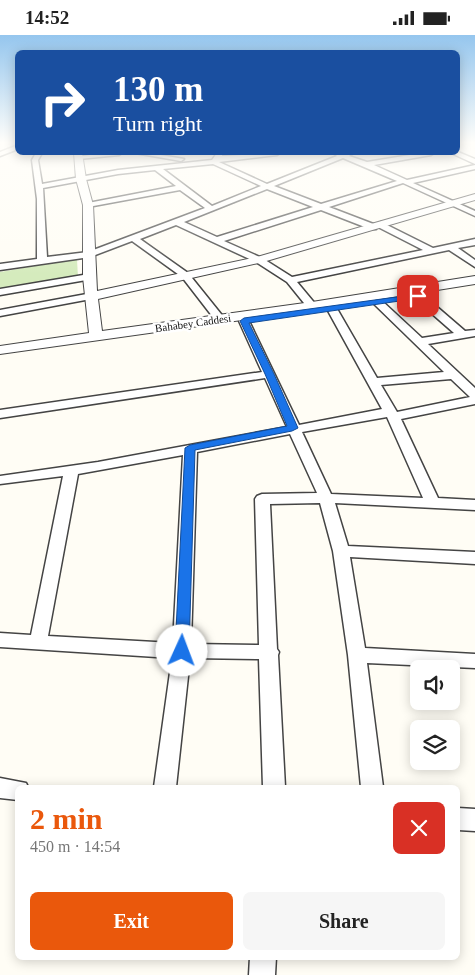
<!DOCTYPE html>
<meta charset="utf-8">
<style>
body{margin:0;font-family:"Times New Roman",serif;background:#f6f6f6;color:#222;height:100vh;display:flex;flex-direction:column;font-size:19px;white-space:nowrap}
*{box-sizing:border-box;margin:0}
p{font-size:16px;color:#767676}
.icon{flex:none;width:28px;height:28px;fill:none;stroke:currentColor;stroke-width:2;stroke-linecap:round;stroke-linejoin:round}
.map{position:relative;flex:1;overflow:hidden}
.drawer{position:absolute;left:15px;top:750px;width:445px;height:175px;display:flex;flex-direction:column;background:#fff;border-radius:8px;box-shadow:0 2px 12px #0003}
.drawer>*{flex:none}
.guide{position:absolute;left:15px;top:15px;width:445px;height:105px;border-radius:8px;box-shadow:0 2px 12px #0003;background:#1a4fa0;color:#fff;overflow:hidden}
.tools{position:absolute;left:410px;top:625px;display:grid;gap:10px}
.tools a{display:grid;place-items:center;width:50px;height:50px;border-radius:8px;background:#fff;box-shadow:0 2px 12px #0003;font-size:25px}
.pin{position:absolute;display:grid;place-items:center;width:42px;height:42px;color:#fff;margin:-21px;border-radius:10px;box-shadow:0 2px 8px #0006}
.me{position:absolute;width:55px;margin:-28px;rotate:2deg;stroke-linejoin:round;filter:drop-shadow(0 0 4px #0008)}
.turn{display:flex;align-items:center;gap:18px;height:105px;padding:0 15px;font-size:22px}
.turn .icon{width:65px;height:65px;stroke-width:2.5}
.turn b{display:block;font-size:35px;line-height:42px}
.round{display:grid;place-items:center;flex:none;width:52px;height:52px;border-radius:8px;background:#f6f6f6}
.headline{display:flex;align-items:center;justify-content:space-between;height:85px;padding:0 15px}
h1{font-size:30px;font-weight:700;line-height:38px;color:#ea580c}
.primary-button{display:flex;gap:10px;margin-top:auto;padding:10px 15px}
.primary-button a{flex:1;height:58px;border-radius:8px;background:#ea580c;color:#fff;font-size:20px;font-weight:700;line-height:58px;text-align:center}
.primary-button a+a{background:#f6f6f6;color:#222}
.status{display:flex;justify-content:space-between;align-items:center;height:35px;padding:0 25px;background:#fff;direction:ltr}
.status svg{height:14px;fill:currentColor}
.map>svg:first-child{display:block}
.green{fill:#d5ebbd}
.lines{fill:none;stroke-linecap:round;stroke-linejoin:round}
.minor-casing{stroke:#444;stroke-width:3}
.tertiary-casing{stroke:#444;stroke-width:2}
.minor{fill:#fff;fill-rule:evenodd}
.tertiary{fill:#fff;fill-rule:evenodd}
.route{fill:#1a73e8;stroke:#114b97}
.labels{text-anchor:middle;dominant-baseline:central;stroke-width:5;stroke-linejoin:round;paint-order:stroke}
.far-street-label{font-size:11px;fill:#111;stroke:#fff}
</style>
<div class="status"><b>14:52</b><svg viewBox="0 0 49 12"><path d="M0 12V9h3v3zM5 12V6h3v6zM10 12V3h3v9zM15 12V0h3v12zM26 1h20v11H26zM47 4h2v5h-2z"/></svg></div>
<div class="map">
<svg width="475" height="940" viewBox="0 0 475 940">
<rect width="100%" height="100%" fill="#fffdf5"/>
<!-- green -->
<path class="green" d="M77,224L78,243L0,255V237Z"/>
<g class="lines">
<defs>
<path id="minor" d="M18,110V114L0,121V117Z
M458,117L475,124V129L451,118Z
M36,118H42L38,125L42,149L118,135L212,125L217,118H223L222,121L280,118L277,120L219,127L267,149L337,121L335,119L336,118H353L349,121L367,127L422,118H434L431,120L374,130L407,145L475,130V134L413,148L475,176V181L403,148L329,172L376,190V194H370L321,175L224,206L262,223L292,242L423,215L378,192L377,190L381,187L433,213L475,204V210L458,213L475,225V232L449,215L297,247L317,271L312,274L308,273L287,247L256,227L176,190L140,204L188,238L225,284L220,287L216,286L182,242L132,206L90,222L0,235V229L37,224V164L32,125ZM343,123L397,146L321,169L274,151ZM213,129L261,151L212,171L163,134ZM155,135L176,151L88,168L84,170L88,172L180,155L205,173L88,217L47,222L43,153L118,139ZM267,154L313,172L217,202L184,187Z
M104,118H122L119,120L79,124L76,122Z
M135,118H149L184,124L181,126Z
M89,239L94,242L92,244L0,260V254Z
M92,258L96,259V263L0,281V275Z
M418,258L422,259L465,296L475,295V301L428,309L475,353V369L401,384L438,463L475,465V475L335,468L348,511L475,517V529L350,522L365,613L475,619V633L367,628L383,752H361L348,620L333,516L320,468L270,469L277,614L279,617L278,620L285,752H263L259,624L190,623L176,752H154L172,623L0,612V598L31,600L63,441L0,449V441L98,427L287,392L265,343L0,383V375L262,337L239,286L244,283L249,286L299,390L382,374L327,274L328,272H336L377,343L444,337L372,267L373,265H381L422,303L454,298L414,263V259ZM451,344L470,362L397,377L381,350ZM387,382L423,463L331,459L302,397ZM290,399L317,458L262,459L257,461L255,464L259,610L191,609L197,417ZM183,420L173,608L48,601L78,439Z
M0,743L26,748L28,752H18V765L0,763Z
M458,773L475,774V796L458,795Z
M250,922H276L275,940H249Z"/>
<path id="tertiary" d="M74,118H82L86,144L93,170L97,256L257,222L475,159V165L263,227L98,264L102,296L312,267L475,241V249L312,275L0,319V311L89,298L83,242V170L76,144Z"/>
</defs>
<!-- minor casing -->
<use href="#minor" class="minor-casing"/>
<!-- tertiary casing -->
<use href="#tertiary" class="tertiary-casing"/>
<!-- minor -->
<use href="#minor" class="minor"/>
<!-- tertiary -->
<use href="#tertiary" class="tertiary"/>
</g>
<!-- sky -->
<linearGradient id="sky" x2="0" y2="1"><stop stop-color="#95c6ee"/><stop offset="0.45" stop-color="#fffefa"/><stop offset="1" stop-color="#fffefa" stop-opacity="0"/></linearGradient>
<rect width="475" height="239" fill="url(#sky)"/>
<!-- route -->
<path class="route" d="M418,259H420V263L249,288L274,339L298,393L292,396L195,415L189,616L187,620L182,622L177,620L175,616L185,413L190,410L287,391L265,339L240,286L244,283Z"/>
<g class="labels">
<!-- far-street labels -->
<g class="far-street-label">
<text transform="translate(193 288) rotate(-8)">Bahabey Caddesi</text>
</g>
</g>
</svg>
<div class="tools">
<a><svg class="icon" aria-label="sound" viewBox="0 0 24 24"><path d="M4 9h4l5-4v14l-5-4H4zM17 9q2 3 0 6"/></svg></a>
<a><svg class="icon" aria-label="layers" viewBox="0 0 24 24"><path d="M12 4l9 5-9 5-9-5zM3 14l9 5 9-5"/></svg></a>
</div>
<div class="pin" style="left:418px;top:261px;background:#d93025"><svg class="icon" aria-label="arrive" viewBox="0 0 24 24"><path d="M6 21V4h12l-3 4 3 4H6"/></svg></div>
<svg class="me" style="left:182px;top:616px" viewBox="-20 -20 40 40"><circle r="19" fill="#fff"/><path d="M0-13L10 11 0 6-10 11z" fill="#1a73e8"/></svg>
<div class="guide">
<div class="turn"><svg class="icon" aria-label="right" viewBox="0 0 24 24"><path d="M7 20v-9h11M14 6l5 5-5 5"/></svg><div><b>130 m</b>Turn right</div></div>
</div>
<section class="drawer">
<div class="headline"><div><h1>2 min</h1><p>450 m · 14:54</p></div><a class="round" style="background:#d93025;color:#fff"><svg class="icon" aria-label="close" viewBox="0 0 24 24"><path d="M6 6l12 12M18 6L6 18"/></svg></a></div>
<div class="primary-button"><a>Exit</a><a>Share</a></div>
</section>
</div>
